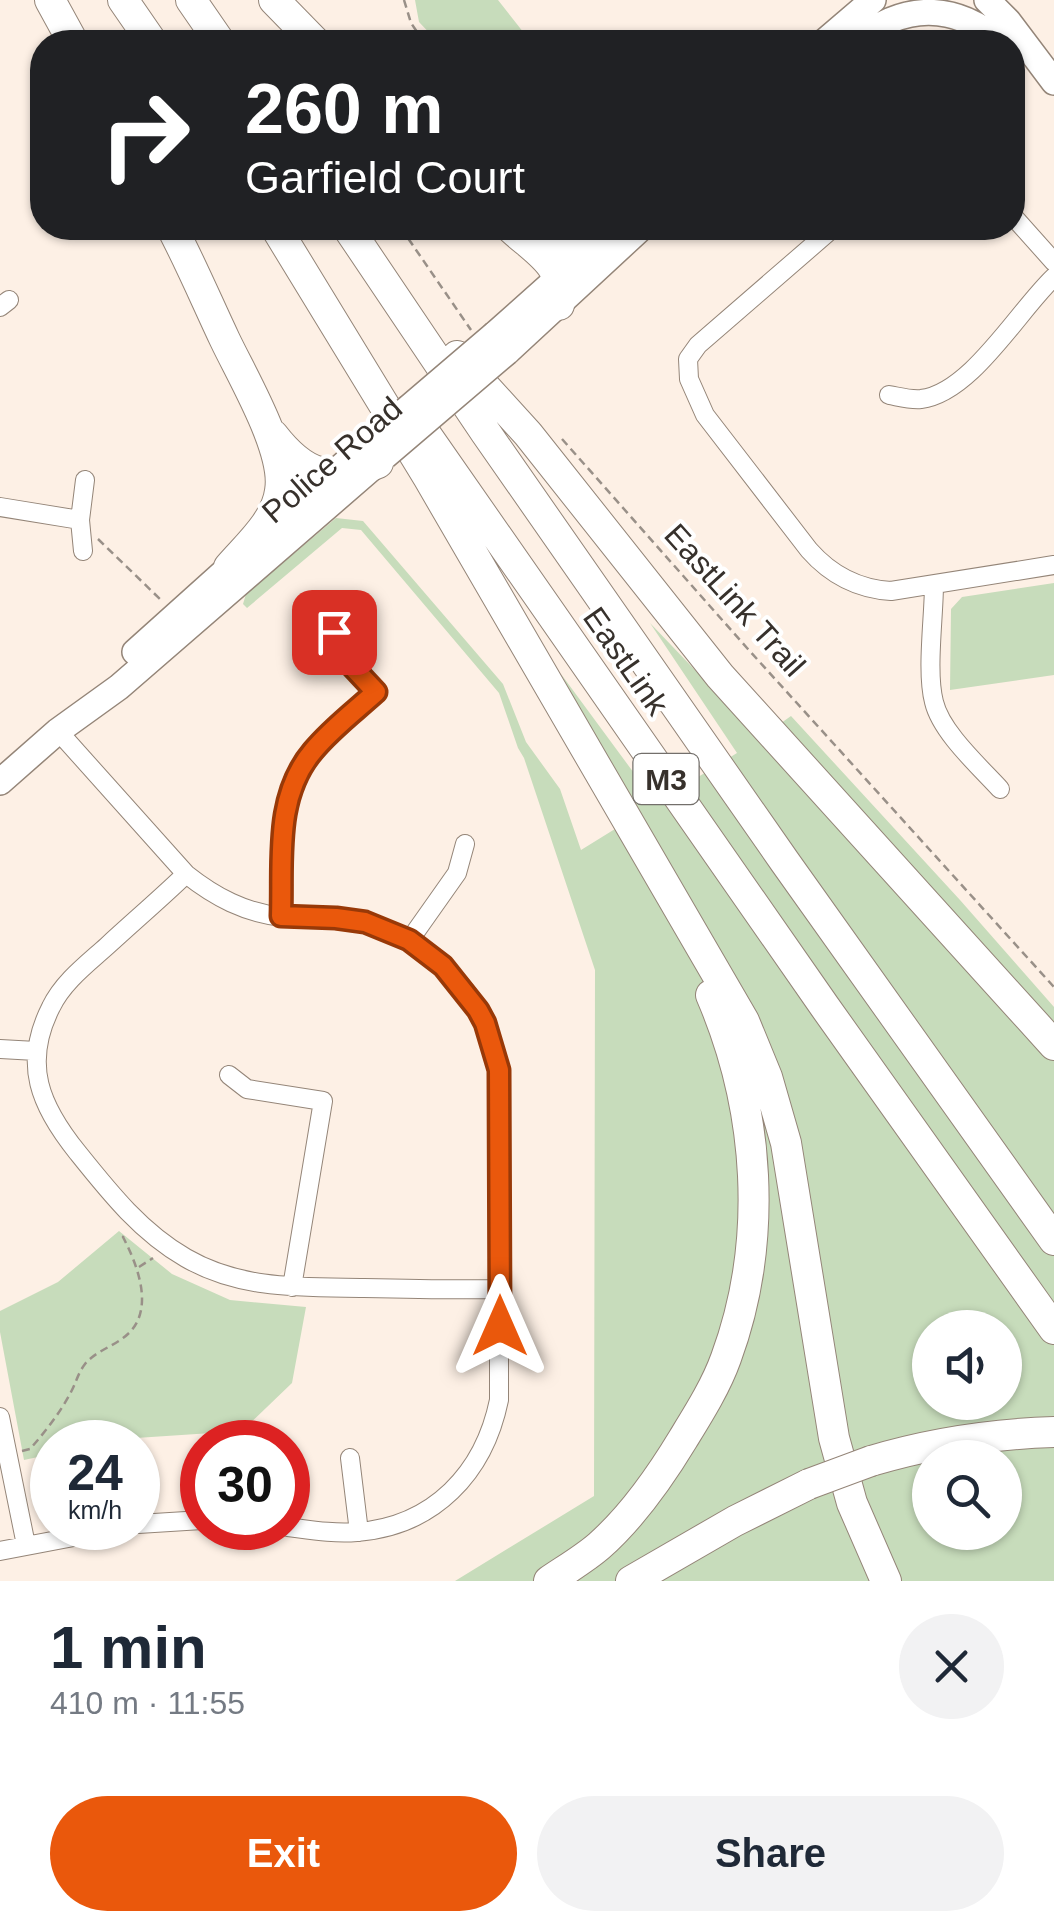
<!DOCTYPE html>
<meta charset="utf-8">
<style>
body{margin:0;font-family:Helvetica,sans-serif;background:#f2f2f3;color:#1f2937;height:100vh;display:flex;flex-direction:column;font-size:38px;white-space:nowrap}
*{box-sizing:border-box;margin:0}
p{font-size:32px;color:#747a83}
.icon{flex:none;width:55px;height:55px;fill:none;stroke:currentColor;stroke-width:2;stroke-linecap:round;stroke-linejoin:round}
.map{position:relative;height:1581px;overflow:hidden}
.panel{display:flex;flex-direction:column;background:#fff;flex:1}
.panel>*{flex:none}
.top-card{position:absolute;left:30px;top:30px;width:995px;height:210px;border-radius:40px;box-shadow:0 2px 8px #0004;background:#202124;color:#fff;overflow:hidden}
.controls{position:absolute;left:912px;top:1310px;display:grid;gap:20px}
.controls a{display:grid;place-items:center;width:110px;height:110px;border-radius:50%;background:#fff;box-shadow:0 2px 8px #0004;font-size:50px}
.speed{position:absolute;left:30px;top:1420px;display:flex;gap:20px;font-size:50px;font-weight:700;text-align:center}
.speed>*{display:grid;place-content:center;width:130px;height:130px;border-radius:50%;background:#fff;box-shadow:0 2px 8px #0004;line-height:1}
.speed small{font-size:25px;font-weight:400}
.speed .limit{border:15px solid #d22;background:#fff;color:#111}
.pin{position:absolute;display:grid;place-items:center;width:85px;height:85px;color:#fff;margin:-42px;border-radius:20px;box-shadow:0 5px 15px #0006}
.me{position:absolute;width:110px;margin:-55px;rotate:0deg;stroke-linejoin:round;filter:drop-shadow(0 0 8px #0008)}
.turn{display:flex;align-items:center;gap:35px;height:210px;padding:0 50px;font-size:45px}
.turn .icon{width:130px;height:130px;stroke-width:2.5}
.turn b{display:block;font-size:70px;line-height:85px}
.round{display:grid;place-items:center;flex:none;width:105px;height:105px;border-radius:52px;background:#f2f2f3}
.headline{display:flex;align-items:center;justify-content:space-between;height:170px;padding:0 50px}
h1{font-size:60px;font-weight:700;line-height:75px}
.button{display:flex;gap:20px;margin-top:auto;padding:20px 50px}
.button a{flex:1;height:115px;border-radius:60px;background:#ea580c;color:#fff;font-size:40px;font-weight:700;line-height:115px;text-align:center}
.button a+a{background:#f2f2f3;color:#1f2937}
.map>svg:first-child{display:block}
.green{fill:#c7dcbb;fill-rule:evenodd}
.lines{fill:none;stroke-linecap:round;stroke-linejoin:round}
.minor-casing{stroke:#948578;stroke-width:20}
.secondary-casing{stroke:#948578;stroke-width:28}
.motorway-casing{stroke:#948578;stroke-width:32}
.path{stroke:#999088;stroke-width:2.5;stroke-dasharray:8 5;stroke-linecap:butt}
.minor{stroke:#fff;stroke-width:18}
.secondary{stroke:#fff;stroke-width:25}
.motorway{stroke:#fff;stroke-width:30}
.secondary-bridge-casing{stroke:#948578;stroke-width:28;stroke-linecap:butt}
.motorway-bridge-casing{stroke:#948578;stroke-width:32;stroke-linecap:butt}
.secondary-bridge{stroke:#fff;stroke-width:25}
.motorway-bridge{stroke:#fff;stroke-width:30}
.route-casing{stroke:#983908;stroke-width:25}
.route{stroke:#ea580c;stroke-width:18}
.labels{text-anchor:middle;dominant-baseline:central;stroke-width:8;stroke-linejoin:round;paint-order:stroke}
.shield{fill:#fff;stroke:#736f6b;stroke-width:2.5}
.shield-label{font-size:30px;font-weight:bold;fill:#37312c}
.street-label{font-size:32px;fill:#37312c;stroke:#fff}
</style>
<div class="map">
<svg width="1054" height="1581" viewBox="0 0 1054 1581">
<rect width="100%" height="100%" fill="#fdf0e5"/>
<!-- green -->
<path class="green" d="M415,0H498L531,42L437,41L419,22Z
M336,518L363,521L503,684L526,742L560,789L581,850L636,816L561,674L656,803L737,753L650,623L760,738L791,716L960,900L1054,1007V1581H455L594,1496L595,970L524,758L518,748L499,693L361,530L342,528L247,608L243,604L246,594ZM930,1328H1005V1402H930ZM930,1458H1005V1532H930Z
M1054,583V675L950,690L951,609L962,597Z
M119,1231L172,1274L230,1300L306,1307L292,1383L242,1431L136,1438L112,1442H52V1454L24,1460L0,1332V1311L58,1282Z"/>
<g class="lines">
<defs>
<path id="minor" d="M1012,215L1054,262
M833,228L698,345L688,359L689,379L705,415L809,550C831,575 857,589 891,591L1054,565
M0,307L9,300
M889,395C900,397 910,400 921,399C971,393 1018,311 1054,277
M0,507L80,520
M83,551L80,520L85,480
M934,584C934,617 926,672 934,702C941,732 979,766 1000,789
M58,731L186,874C215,897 245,913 283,917C308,919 334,917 359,921C409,930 460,974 483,1018C491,1034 494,1053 499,1069V1400C484,1473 434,1526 357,1532C334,1534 311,1530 288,1527
M186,874C160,899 133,922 107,946C87,964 63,982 51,1007C22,1064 40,1106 78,1153C110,1193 141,1232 186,1258C241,1290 303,1287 364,1288C409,1289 455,1290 501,1289
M281,916C283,860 274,798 313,751C331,729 355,711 376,692L348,662L334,632
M409,941L457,873L465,844
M0,1049L36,1051
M229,1075L247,1089L323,1101L292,1287
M0,1417L26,1545
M350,1458L359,1532
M138,1524L202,1520
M0,1551L121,1528"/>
<path id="secondary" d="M987,0L1008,21L1054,82
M824,42L873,0
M856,42C903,3 954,2 1000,42
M495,334L614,228
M507,352L641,228
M135,652L372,439
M0,782L58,731L119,687L374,466"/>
<path id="motorway" d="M50,0L73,42
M123,0L152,42
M191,0L220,42
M274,0L315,42
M172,228C191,264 207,302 225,340C242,376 287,451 280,491C276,521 248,545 229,567
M276,228L428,477L744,1021L767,1077L786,1143L834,1438L852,1503L886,1581
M348,228L486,433L785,862L1054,1240
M511,228C538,253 566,265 559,305
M531,228C553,240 573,251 598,242
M457,356L528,434L720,676L1054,1045
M409,410L825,1007L1054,1329
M273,435C304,475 330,484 378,463
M871,1461C931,1443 991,1434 1054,1432
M549,1581C565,1570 584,1559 599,1546C633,1516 660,1477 683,1439C699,1413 716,1386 726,1358C769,1241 760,1109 711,995
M631,1581L735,1521L809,1484"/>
</defs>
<!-- minor casing -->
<use href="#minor" class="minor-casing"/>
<!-- secondary casing -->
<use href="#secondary" class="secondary-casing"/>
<!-- motorway casing -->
<use href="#motorway" class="motorway-casing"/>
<!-- path -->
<path class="path" d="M404,0L411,23L424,42
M401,228L471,330
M562,439L747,648L1054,987
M98,539L161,600
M139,1267L153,1258
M22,1451L30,1449C45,1432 60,1413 71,1392C76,1383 78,1373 85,1364C95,1352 111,1347 123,1338C157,1314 138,1266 123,1237L126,1233"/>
<!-- minor -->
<use href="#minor" class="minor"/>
<!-- secondary -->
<use href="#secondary" class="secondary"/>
<!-- motorway -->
<use href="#motorway" class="motorway"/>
<defs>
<path id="secondary-bridge" d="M372,439L495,334
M385,456L507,352"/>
<path id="motorway-bridge" d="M809,1484L871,1461"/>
</defs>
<!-- secondary-bridge casing -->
<use href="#secondary-bridge" class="secondary-bridge-casing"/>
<!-- motorway-bridge casing -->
<use href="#motorway-bridge" class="motorway-bridge-casing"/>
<!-- secondary-bridge -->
<use href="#secondary-bridge" class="secondary-bridge"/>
<!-- motorway-bridge -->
<use href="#motorway-bridge" class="motorway-bridge"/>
</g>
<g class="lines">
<defs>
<path id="route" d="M334,632L348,662L376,692C355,711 331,729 313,751C274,797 283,860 281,916L336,918L365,922L409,940L443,966L478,1010L485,1023L499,1070L500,1326"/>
</defs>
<!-- route casing -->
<use href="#route" class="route-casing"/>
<!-- route -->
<use href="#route" class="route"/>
</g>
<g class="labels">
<!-- shield labels -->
<rect class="shield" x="633.5" y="754" width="65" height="50" rx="8"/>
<g class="shield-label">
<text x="666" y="779">M3</text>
</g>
<!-- street labels -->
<g class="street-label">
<text transform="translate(332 460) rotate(-41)">Police Road</text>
<text transform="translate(735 600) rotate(48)">EastLink Trail</text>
<text transform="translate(626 661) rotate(55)">EastLink</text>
</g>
</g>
</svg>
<div class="controls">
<a><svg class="icon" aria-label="sound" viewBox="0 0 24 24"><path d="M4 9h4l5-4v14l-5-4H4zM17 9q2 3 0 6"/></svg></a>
<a><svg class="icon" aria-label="search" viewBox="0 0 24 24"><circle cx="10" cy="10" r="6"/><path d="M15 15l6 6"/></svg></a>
</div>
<div class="speed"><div>24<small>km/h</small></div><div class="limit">30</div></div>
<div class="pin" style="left:334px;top:632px;background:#d93025"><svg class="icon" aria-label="arrive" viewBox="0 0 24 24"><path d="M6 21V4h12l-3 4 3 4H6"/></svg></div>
<svg class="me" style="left:500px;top:1326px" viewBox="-20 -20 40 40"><path d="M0-17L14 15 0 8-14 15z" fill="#ea580c" stroke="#fff" stroke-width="4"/></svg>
<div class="top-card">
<div class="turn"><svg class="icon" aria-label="right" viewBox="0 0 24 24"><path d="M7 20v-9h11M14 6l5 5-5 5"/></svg><div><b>260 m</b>Garfield Court</div></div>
</div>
</div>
<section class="panel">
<div class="headline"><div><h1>1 min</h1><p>410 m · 11:55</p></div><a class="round"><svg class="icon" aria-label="close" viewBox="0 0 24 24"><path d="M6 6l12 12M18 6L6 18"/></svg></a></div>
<div class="button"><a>Exit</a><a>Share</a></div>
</section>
